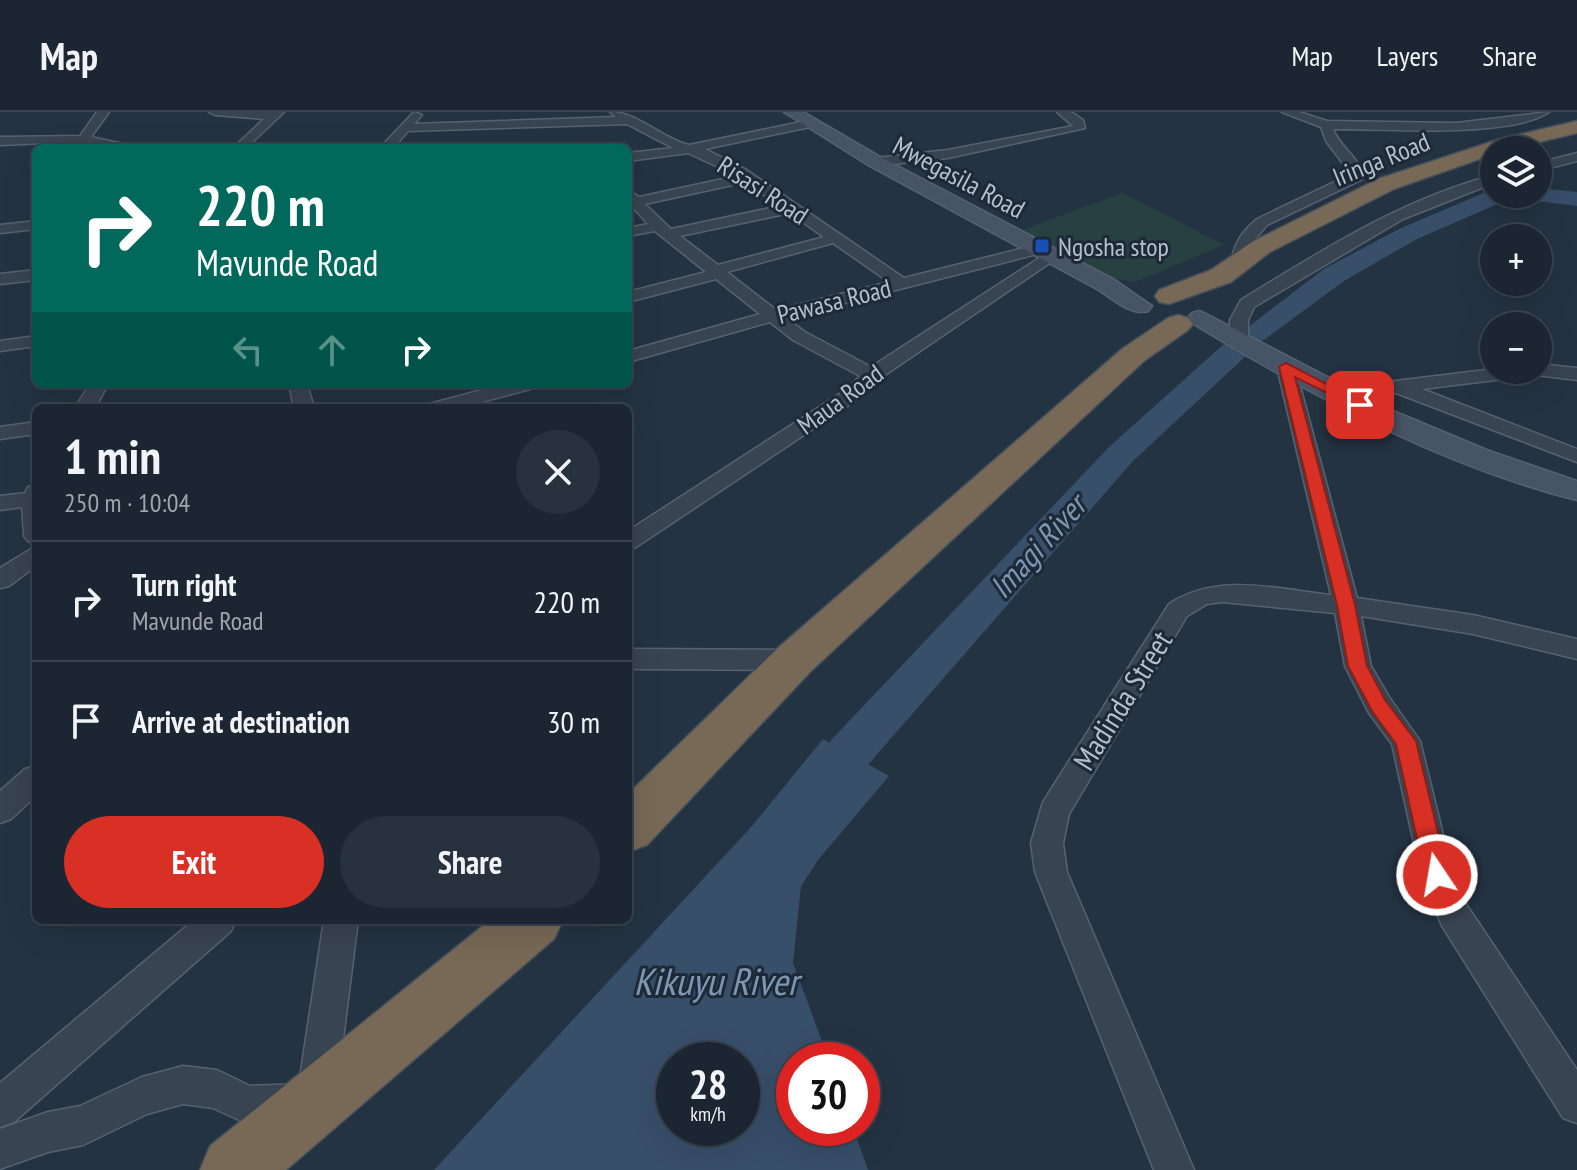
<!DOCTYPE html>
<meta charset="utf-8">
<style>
body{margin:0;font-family:"PT Sans Narrow",sans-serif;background:#28323e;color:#f1f3f6;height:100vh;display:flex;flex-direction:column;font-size:30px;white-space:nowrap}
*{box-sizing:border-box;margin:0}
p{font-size:26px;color:#a0a5ac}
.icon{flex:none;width:44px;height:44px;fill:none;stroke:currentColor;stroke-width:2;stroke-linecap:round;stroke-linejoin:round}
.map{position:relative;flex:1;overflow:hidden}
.side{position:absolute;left:32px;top:292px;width:600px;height:520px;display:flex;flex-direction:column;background:#1b2632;border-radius:12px;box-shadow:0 8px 32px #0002,0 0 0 2px #39434d}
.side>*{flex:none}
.banner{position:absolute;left:32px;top:32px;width:600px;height:244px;border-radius:12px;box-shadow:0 8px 32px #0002,0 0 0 2px #39434d;background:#00695c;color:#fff;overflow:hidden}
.fabs{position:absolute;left:1480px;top:24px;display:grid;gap:16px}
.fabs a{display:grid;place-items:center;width:72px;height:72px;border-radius:50%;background:#1b2632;box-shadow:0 8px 32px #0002,0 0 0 2px #39434d;font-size:40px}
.speed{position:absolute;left:656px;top:930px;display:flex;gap:16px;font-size:40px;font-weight:700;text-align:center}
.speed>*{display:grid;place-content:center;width:104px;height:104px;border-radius:50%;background:#1b2632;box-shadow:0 8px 32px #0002,0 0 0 2px #39434d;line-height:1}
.speed small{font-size:20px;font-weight:400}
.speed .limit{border:12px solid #d22;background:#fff;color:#111}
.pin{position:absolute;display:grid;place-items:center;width:68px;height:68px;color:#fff;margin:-34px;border-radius:16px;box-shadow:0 4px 12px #0006}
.me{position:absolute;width:88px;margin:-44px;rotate:348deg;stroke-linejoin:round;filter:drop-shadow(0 0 6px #0008)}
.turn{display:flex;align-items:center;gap:28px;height:168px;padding:0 32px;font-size:36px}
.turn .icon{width:104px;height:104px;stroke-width:2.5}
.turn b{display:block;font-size:56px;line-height:68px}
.lanes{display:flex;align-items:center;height:76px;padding:0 32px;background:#0003;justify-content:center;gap:40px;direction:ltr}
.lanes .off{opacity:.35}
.round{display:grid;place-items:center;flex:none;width:84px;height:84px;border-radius:42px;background:#28323e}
.head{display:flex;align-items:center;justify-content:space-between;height:136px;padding:0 32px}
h1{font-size:48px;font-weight:600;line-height:60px}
.primary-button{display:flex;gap:16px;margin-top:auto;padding:16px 32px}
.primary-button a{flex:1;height:92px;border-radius:48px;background:#d93025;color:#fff;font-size:32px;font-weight:600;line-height:92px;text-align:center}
.primary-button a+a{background:#28323e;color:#f1f3f6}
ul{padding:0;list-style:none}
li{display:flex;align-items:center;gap:24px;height:120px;padding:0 32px;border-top:2px solid #39434d}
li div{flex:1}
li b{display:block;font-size:30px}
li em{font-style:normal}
header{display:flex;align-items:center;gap:48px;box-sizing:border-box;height:112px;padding:0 40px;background:#1b2632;border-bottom:2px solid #39434d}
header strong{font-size:38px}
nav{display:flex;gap:44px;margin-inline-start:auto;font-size:28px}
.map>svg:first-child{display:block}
.green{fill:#274143}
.water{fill:#384f6a;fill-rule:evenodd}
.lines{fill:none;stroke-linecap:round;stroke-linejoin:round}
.river{fill:#384f6a;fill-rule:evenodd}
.street-casing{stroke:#57626f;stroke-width:3}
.secondary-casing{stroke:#57626f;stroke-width:3}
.highway-casing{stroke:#444f5c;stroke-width:3}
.street{fill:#394451;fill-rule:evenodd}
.secondary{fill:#475465;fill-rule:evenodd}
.highway{fill:#786956;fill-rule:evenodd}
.route{fill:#d93025;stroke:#8d1f18;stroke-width:2}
.transit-dot{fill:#1a4fb4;stroke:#1e2937;stroke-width:3}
.labels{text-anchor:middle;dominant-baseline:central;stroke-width:6;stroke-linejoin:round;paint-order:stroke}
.far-street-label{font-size:26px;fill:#b6bfcc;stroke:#1e2937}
.far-poi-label{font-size:26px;fill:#b6bfcc;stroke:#1e2937;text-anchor:start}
.street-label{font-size:30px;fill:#b6bfcc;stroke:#1e2937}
.water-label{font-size:32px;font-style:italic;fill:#7c97b4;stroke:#1e2937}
.near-water-label{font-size:38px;font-style:italic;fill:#7c97b4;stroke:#1e2937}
</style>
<header>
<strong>Map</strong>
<nav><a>Map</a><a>Layers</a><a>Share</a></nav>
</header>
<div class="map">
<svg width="1577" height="1058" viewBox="0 0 1577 1058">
<rect width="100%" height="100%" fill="#243342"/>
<!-- green -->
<path class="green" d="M1122,81L1224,133L1135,170L1101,164L1020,119Z"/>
<!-- water -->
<path class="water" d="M823,627L889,664L818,748L801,774L793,851L829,948H794V1016H853L868,1058H434L752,714ZM674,948H742V1016H674Z"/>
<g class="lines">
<!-- river -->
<path class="river" d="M1538,76L1577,80V94L1523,87L1519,82H1538Z
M1493,77L1494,82H1513L1509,87L1417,127L1344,169L1264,228L1254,231L1244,228L1239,222L1324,157L1399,117Z
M1235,229L1246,232L1250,238L1246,244L1133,349L866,655L849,661L832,655L824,641L832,627L1109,335L1224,232Z"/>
<defs>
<path id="street" d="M97,0H109L91,25L142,36L86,32L83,36H71L75,30H71L0,33V25L80,24Z
M209,0H284L246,36H233L264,7L215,3Z
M414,0L422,3L414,12L616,5L610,0C638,0 661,26 689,33L811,8L815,10V14L705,37L745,57L904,166L1040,132L1048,137L1045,140L786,206L805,220L871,255L1047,141H1057L1060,144L879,267L861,285L636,435L628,438V419L847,277L860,264L793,228L770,210L628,250V239L760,202L716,167L628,190V180L706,160L655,119L628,124V116L648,112L628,90V78L639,85L737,64L735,63L688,41L628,49V41L673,36L627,12L408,19L393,36H380ZM746,70L780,94L671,117L645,92ZM790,101L824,125L718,153L680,124ZM833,131L889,170L776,198L727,160Z
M1057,0H1071L1083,8L1085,16L948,46L876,54L870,50L876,46L948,38L1073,14Z
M1282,0H1299L1327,9L1456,11L1549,0C1512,26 1381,17 1333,17C1339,35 1364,49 1363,67L1267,113L1251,132L1245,154H1233L1231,151C1234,131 1242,120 1257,107L1351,62L1326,29L1321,15Z
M1577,41V49L1538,59V51Z
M1494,63V71L1403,107L1254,195L1248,208V230L1239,235L1230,230V208L1241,188C1321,139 1402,87 1494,63Z
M36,109V117L0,121V113Z
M36,158V168L0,172V162Z
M36,224V234L0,239V229Z
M1286,249L1295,255L1357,486L1473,503L1577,527V547L1473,522L1361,504L1371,554L1389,585L1420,629L1453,763L1466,792L1577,958V1011L1563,1006L1442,814L1421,763L1392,632L1369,601L1345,554L1335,501L1222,490L1207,492L1187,504L1069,702L1063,731L1067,760L1194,1058H1154L1035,760L1031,731L1043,690L1169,492C1217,460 1277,477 1331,483L1277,255Z
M1538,252L1577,256V268L1536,263L1422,277L1577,337V350L1396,281L1338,288L1328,282L1338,276L1494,257L1538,258Z
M90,272H108L95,296H75Z
M289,272H307L314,296H294Z
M505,272H536L534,276L459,296H426L429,292Z
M36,310V322L0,327V315Z
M36,373V432L28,429L24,424L22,395L0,398V384L25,381L28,375Z
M36,434V454L9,474L0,476V456Z
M628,537L794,538L803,541L807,548L803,555L794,558L628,557Z
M36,654V684L11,707L0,711V679L25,657Z
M194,808H236L231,819L14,1010L0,1015V971Z
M324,808H358L335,991L330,1005L316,1010L248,1012L213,996L183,992L147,1002L83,1033L48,1040L0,1057V1017L48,1000L80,994L142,965L183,954L217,958L250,974L299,972Z"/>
<path id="secondary" d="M784,0H803L882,46L1113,167L1152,194L1148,199C1130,204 1112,186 1097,177L870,54Z
M1200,199L1393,299L1489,339L1577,369V388C1441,354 1311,283 1192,211L1188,206L1192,201Z"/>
<path id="highway" d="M1577,9V21L1507,38H1494V42L1394,77L1270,140L1231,170L1169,192L1159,190L1155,184L1159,178L1211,158L1252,130L1378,67L1500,27Z
M1178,203L1188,206L1193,212L1188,218L1144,249L810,560L647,733L628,740V682L778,536L1122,237L1168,206Z
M490,808H563L554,827L286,1058H200L210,1034Z"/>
</defs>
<!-- street casing -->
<use href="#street" class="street-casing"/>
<!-- secondary casing -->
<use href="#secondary" class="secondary-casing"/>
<!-- highway casing -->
<use href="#highway" class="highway-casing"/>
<!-- street -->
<use href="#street" class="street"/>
<!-- secondary -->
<use href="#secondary" class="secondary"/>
<!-- highway -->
<use href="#highway" class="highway"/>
</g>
<!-- route -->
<path class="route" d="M1286,251L1367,293L1356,295L1295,265L1355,493L1367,554L1385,588L1416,629L1448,763L1445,770L1437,773L1429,770L1425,763L1396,632L1372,599L1348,554L1337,493L1279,255Z"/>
<!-- markers -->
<rect class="transit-dot" x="1034" y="126" width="16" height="16" rx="4"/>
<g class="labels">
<!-- far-street labels -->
<g class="far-street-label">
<text transform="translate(1381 47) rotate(-22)">Iringa Road</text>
<text transform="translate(959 65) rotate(28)">Mwegasila Road</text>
<text transform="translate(763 78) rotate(33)">Risasi Road</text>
<text transform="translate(834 189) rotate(-14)">Pawasa Road</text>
<text transform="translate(840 287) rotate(-36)">Maua Road</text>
</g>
<!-- far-poi labels -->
<g class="far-poi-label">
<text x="1058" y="134">Ngosha stop</text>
</g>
<!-- street labels -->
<g class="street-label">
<text transform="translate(1122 588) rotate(-58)">Madinda Street</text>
</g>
<!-- water labels -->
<g class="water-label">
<text transform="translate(1037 434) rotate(-48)">Imagi River</text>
</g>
<!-- near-water labels -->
<g class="near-water-label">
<text x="716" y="868">Kikuyu River</text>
</g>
</g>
</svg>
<div class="fabs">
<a><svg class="icon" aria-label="layers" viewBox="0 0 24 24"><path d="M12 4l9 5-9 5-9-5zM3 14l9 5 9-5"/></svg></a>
<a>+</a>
<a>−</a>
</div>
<div class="speed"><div>28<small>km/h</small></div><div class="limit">30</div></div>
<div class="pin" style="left:1360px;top:293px;background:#d93025"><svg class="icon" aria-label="arrive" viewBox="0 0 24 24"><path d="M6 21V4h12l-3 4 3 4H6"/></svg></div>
<svg class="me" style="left:1437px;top:763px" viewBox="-20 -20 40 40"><circle r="17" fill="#d93025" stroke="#fff" stroke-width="3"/><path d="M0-11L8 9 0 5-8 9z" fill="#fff"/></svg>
<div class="banner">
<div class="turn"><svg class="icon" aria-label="right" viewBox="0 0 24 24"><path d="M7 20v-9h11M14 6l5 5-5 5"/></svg><div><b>220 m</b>Mavunde Road</div></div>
<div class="lanes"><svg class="icon off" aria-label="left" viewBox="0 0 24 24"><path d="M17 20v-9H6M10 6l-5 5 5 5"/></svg><svg class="icon off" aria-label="ahead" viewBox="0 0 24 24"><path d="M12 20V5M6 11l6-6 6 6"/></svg><svg class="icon" aria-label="right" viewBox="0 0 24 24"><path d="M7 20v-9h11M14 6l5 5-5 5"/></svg></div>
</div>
<section class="side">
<div class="head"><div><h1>1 min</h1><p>250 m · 10:04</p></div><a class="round"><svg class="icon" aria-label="close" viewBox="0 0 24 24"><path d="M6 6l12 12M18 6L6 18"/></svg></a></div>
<ul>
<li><svg class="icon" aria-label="right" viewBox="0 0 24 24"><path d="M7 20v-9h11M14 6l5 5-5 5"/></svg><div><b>Turn right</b><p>Mavunde Road</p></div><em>220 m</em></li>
<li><svg class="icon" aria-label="arrive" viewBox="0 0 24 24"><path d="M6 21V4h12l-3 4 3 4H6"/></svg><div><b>Arrive at destination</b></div><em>30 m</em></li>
</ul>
<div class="primary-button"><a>Exit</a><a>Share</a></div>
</section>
</div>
